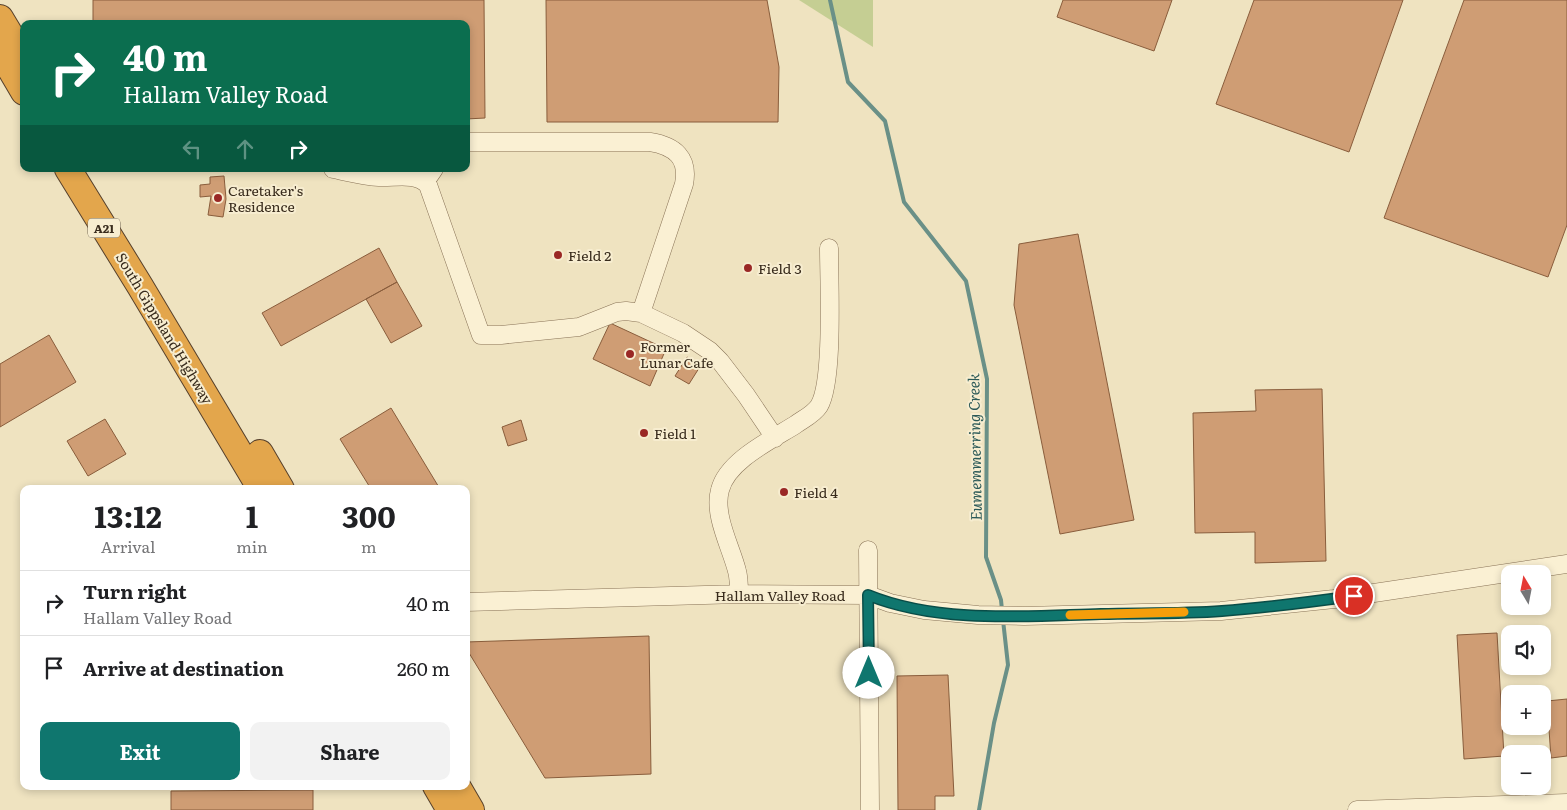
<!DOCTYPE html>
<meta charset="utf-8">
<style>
body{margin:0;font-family:Literata,serif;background:#f2f2f2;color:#202124;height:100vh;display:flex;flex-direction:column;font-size:19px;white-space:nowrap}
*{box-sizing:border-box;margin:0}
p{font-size:16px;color:#757577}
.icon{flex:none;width:28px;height:28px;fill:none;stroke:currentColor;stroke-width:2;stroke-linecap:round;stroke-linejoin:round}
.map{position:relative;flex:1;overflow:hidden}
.panel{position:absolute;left:20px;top:485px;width:450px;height:305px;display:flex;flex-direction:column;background:#fff;border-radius:10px;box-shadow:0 2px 8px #0003}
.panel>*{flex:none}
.guide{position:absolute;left:20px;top:20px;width:450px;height:152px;border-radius:10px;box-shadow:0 2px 8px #0003;background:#0b6e4f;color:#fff;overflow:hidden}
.needle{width:32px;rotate:350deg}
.controls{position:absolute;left:1501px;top:565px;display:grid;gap:10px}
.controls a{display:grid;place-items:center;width:50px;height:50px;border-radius:10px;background:#fff;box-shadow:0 2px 8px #0003;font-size:25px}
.pin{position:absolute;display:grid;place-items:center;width:42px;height:42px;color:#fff;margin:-21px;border:2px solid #fff;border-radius:50%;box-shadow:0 1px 5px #0007}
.me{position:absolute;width:55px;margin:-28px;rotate:0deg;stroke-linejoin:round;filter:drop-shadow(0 0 4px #0008)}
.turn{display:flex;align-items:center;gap:18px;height:105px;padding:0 20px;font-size:22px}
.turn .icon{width:65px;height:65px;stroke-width:2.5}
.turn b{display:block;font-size:35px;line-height:42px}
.lanes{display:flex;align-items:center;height:48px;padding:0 20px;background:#0003;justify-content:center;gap:25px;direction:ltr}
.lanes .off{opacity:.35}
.eta{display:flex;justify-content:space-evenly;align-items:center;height:85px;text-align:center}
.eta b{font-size:30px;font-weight:700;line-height:35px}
.primary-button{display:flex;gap:10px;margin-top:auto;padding:10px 20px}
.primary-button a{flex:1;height:58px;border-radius:10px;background:#0f766e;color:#fff;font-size:20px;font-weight:700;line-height:58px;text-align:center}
.primary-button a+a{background:#f2f2f2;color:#202124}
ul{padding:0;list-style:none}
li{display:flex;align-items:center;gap:15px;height:65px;padding:0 20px;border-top:1px solid #e0e0e0}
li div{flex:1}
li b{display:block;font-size:19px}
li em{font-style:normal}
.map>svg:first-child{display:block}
.green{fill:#c5ce93}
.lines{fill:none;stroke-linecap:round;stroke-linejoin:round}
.stream{stroke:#6a9087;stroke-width:4}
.building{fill:#cf9d74;stroke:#895d3c}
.minor-casing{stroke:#897357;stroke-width:19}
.highway-casing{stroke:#57412c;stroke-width:28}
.minor{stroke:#faf0d3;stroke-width:18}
.highway{stroke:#e3a64c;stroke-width:26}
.route-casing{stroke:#0a4d48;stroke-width:12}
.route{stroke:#0f766e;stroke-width:9}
.slow{stroke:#f59e0b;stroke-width:9}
.poi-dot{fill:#9a2825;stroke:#f7edd0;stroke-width:2}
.labels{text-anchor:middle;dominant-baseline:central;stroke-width:4;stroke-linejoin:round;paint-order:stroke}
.shield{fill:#f7edd0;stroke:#716552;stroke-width:1}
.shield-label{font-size:12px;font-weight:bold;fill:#382b1c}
.poi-label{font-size:14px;fill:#382b1c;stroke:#f7edd0;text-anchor:start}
.street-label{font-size:14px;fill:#382b1c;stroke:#f7edd0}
.water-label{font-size:15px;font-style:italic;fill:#2b5957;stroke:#f7edd0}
</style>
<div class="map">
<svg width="1567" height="810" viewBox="0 0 1567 810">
<rect width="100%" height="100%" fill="#efe3c0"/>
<!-- green -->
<path class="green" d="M799,0H873V47Z"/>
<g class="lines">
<!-- stream -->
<path class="stream" d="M830,0L848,82L885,121L904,202L966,281L987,379L986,557L1001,600L1002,610
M979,810L994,723L1008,665L1003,620"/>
</g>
<!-- building -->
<path class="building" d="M93,0H484L485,118L466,119V24H93Z
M546,0H767L779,67L778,122H547Z
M1063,0H1172L1154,51L1057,17Z
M1254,0H1403L1349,152L1216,104Z
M1464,0H1567V225L1548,277L1384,218Z
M224,176L226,199L223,217L208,215L211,196L200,197V185L210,184V177Z
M1078,234L1134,520L1060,534L1014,305L1019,244Z
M379,248L397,282L281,346L262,313Z
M397,282L422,326L391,343L366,299Z
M610,323L666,349L650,386L593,359Z
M49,335L76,382L0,427V364Z
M687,357L701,365L689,384L675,376Z
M1322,389L1326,561L1255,563V532L1195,533L1193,413L1256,411L1255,390Z
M391,408L440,489H371L340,439Z
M105,419L126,454L88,476L67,441Z
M521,420L527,440L508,446L502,427Z
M1497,633L1504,756L1464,759L1457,635Z
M649,636L651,774L545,778L466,648V642Z
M948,675L954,796H935V810H898L897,676Z
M1567,699V756L1551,758L1547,701Z
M313,790V810H171V791Z"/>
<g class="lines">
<defs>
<path id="minor" d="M466,142H650C675,146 689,158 684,184L641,313
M333,169C348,172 364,176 379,177C395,178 416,172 428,185L481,335H501L579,327L617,312L626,311L641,313L683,333L710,351L720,361L746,395L775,438
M425,182L434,169
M868,550L870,810
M739,594C739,586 739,578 737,571C731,547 713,515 720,490C727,461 771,440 795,425C803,419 813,415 819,406C834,382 829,281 829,248
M466,602L739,594L868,595L890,603L924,610L978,615L1024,616L1221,611L1334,599L1567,564
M1357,810L1567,803"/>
<path id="highway" d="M0,18L24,58
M0,51L24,92
M68,169L140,286L261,489
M260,453L281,489
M436,786L450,810
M457,786L471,810"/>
</defs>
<!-- minor casing -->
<use href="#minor" class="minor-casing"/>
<!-- highway casing -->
<use href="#highway" class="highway-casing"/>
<!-- minor -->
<use href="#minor" class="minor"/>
<!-- highway -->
<use href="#highway" class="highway"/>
</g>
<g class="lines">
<defs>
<path id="route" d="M869,673L868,595C939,624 1026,616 1101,614C1141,613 1182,614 1222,611C1266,608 1310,602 1354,596"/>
</defs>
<!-- route casing -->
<use href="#route" class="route-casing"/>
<!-- route -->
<use href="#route" class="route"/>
<!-- slow -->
<path class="slow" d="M1070,615L1184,612"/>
</g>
<!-- markers -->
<g class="poi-dot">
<circle cx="218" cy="198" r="5"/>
<circle cx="558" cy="255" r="5"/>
<circle cx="748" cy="268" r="5"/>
<circle cx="630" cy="354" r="5"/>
<circle cx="644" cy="433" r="5"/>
<circle cx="784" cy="492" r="5"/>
</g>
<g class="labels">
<!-- shield labels -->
<rect class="shield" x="88" y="218.5" width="32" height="19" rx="4"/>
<g class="shield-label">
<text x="104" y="228">A21</text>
</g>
<!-- poi labels -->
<g class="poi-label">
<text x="228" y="190">Caretaker's<tspan x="228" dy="16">Residence</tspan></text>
<text x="568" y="255">Field 2</text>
<text x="758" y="268">Field 3</text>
<text x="640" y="346">Former<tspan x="640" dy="16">Lunar Cafe</tspan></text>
<text x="654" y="433">Field 1</text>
<text x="794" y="492">Field 4</text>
</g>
<!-- street labels -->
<g class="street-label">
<text transform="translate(165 328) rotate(59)">South Gippsland Highway</text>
<text x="780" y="595">Hallam Valley Road</text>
</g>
<!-- water labels -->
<g class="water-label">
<text transform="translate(974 447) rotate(-91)">Eumemmerring Creek</text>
</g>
</g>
</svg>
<div class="controls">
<a><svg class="needle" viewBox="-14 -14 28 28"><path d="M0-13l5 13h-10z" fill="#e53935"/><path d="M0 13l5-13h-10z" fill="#757577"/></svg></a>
<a><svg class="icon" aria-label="sound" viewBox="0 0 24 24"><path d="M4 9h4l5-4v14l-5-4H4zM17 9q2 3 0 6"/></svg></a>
<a>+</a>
<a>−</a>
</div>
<div class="pin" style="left:1354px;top:596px;background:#d93025"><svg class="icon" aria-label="arrive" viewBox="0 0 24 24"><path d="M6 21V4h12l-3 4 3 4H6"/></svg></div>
<svg class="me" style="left:869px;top:673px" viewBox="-20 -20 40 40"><circle r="19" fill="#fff"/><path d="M0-13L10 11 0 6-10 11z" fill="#0f766e"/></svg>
<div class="guide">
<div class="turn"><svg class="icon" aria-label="right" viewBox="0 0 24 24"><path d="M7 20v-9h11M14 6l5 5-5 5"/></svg><div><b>40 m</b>Hallam Valley Road</div></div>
<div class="lanes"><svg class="icon off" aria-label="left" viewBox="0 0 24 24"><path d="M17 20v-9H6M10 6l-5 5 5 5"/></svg><svg class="icon off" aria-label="ahead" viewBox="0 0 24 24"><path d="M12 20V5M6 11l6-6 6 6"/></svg><svg class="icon" aria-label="right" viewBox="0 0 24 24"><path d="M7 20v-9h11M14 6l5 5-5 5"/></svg></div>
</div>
<section class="panel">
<div class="eta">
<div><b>13:12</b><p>Arrival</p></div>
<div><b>1</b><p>min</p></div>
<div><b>300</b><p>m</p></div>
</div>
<ul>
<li><svg class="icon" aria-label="right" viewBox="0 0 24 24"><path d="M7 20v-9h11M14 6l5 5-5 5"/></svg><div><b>Turn right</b><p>Hallam Valley Road</p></div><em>40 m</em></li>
<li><svg class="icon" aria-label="arrive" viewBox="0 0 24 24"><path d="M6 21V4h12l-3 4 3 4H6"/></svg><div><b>Arrive at destination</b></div><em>260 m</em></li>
</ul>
<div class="primary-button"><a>Exit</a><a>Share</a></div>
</section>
</div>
